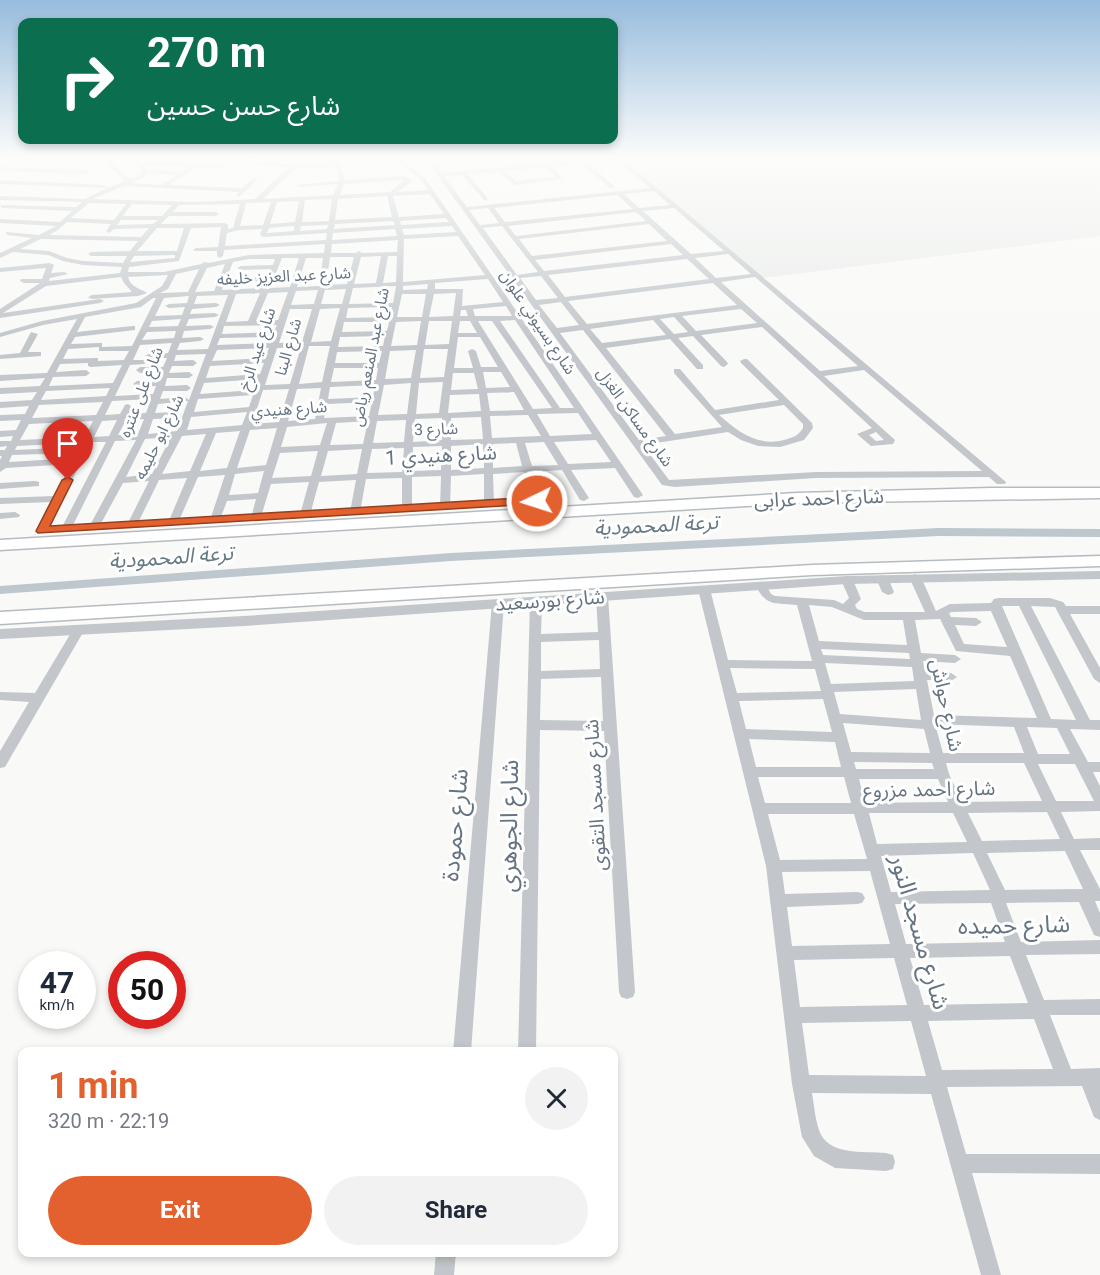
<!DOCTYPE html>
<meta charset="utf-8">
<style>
body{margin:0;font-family:Roboto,"Noto Sans Arabic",sans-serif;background:#f2f2f3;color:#1f2937;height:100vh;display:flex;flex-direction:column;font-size:22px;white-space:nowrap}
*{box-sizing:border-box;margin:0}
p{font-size:20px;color:#747a83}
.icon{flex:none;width:33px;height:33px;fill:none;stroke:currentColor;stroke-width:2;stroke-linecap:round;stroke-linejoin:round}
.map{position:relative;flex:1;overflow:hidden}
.drawer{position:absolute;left:18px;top:1047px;width:600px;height:210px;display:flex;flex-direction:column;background:#fff;border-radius:12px;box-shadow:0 3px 9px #0003}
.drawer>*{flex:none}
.guide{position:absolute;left:18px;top:18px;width:600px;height:126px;border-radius:12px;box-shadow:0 3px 9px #0003;background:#0b6e4f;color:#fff;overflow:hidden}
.speed{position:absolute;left:18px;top:951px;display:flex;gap:12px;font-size:30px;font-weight:700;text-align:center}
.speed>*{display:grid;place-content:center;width:78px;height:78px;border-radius:50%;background:#fff;box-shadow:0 3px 9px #0003;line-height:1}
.speed small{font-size:15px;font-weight:400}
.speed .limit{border:9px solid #d22;background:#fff;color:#111}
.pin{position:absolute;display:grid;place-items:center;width:51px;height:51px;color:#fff;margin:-62px -26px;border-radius:50% 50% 50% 0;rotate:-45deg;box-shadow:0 0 6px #0007}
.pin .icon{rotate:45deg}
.me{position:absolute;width:66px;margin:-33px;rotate:266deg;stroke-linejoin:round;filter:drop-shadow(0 0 4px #0008)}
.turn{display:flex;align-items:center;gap:21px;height:126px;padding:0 30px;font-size:27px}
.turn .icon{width:78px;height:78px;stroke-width:2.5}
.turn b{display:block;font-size:42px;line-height:51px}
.round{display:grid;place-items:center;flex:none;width:63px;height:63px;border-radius:32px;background:#f2f2f3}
.summary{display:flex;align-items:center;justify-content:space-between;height:102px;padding:0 30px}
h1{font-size:36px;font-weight:700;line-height:45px;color:#e3612e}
.cta{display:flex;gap:12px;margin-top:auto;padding:12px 30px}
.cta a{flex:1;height:69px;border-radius:36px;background:#e3612e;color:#fff;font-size:24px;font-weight:700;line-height:69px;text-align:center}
.cta a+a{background:#f2f2f3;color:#1f2937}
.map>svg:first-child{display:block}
.built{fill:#eaeceb}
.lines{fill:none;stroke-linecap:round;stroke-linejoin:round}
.canal{fill:#bec7cd;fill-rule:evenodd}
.secondary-casing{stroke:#b6bbc0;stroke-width:3}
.minor{fill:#c3c7cb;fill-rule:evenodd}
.tertiary{fill:#c3c7cb;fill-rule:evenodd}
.secondary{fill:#fff;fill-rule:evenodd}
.route{fill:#e3612e;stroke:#943f1e;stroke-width:1.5}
.labels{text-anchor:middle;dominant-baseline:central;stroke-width:6;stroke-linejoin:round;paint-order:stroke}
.far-street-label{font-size:16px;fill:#657482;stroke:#fff}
.street-label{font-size:20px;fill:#657482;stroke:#fff}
.water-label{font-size:21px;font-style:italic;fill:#657983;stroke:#fff}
.near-street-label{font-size:24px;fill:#657482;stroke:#fff}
</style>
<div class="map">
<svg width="1100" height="1275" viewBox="0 0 1100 1275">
<rect width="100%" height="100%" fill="#f9faf7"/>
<!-- built -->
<path class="built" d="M623,161H1100V236L762,278Z"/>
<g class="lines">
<!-- canal -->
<path class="canal" d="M939,528L1100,529V537L939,536L451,561L0,594V586L451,553Z"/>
<defs>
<path id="secondary" d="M992,488H1100V498L797,503L0,550V540L797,493Z
M1100,556V566L812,575L0,624V612L812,565Z"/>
</defs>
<!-- secondary casing -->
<use href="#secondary" class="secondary-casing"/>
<!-- minor -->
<path class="minor" d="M104,161H110L130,179L140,175L142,171L135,161L142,162H198L227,166L224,168L197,167L169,185L242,188L253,178L258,179L239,197L236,195L239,192L124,186L92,199L197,202L255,199L289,167L227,163L224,161L310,165L335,164L320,161H338L345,180L405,176L413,180L398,192L428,190L421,180L397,161H403L425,178L643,495L638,498L634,497L615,468L571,470L589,498L584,501L580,500L562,470L534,472L542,501L537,504L532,501L524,472L493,474L494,504L489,507L484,504V474L451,476L450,507L445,510L440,507L441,476L412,477V509L407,512L402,509V478L366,479L360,512L355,515L350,512L356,480L319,482L310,515L305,518L300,515L309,482L271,484L260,520L256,521L251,518L256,499L227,501L219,522H211L210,520L225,475L198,477L178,523L173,526L168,523L187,478L159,480L137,525L132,528L127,525L149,481L123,483L98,529H90L89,527L136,440L115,441L71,529L66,532L62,531L61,529L106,442H91L47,530L42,533L38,532L37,530L51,502L0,504V498L54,496L71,464L6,468L0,472V460L2,456H0V450H5L7,446L0,447V441H11L13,436L0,437V431L16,430L21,420L0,421V415L25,414L29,406L0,408V402L32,400L37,392L0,394V388L40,386L45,378L0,381V375L47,373L77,319L43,325L0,337V333L42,321L136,303L162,286L168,275L128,277C131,288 140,288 147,293L138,296L92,299L88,297L92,295L132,292L124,283L121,277L46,286L3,313L100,299L104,301L100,303L0,318V309L40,283H24L20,281L21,279H42L46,268L0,272V268L50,263L54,265L51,273L64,272L68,274L50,278L49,281L120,273L122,267L83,265L63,261L48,255L13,252L0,258V253L32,238L8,235L6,234V232L39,235L56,226L0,223V219L60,222L72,211L2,208L0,205L76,207L82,202L0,200V196L85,199L107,188L0,184V180L105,185L107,188L125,181ZM144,166L190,167L181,172L147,169ZM336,167L339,181L296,185L299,187L338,184L333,195L263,199L296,168ZM147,173L177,175L161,185L131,183L144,177ZM404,180L390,192L340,195L344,184ZM430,194L444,214L399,217L393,196ZM387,196L392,217L335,220L338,199ZM332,199L329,221L302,222L305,200ZM299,201L295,222L270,224L277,202ZM271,202L263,225L240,226L246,203ZM89,203L126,204L114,220L71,218ZM132,204L172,205L162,216H123ZM240,204L233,228L228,229V225L225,223L161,224L169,216H216L219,214L216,212H173L179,205ZM446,218L449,222L401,225L400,221ZM121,220H158L153,224L117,225ZM393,221L395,225L334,229L335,224ZM67,222L111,224L106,231L109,233L114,229L149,228L141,237L49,235L58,230ZM328,225L327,229L300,231L301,226ZM294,226V231L267,233L269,228ZM452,226L456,232L404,235L402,229ZM221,227L218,247L196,248L193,250L194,251H217V256L220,258L223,256L224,250L325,244L324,253L249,255L208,263L205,262L201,264L164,272H128L129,267L179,261L191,228ZM157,228H184L177,251H137ZM262,229L260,235L263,237L327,233L326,240L225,246L227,233L239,230ZM395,229L397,236L332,240L333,233ZM458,236L485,275L403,282L404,239ZM41,239L138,241L130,251L91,252L88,254L91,256H127L123,263L83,261L67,258L49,251L20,249ZM398,240L397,252L362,253L359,251L356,253H331L332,244ZM175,255V258L130,262L134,256ZM381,256L376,283L354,284L361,257ZM388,256H397L396,282L383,283ZM330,257H354L347,284L326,285ZM282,258H299L290,287L270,288ZM306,258H323L319,286L297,287ZM249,259H275L273,265L241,266L237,268L241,270L271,269L267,277L240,278L236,280L240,282L265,281L262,288L222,290L233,262ZM225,264L214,291L195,292L207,268ZM199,269L188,292L160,293L168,289L176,274ZM488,279L503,302L462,306L463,289H435V283ZM428,284L427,289L403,290V286ZM396,286L393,303L349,304L353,288ZM346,289L342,304H321L325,290ZM318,290L314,304L291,305L296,291ZM288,292L278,320L256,321L268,293ZM260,293L248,321L226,322L236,294ZM456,293L453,316L429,317L434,294ZM402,294H426L422,317H397ZM228,295L208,349L177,350L180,343L200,341L204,339L200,337L182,338L184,331L210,329L214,327L210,325L186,326L189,319L215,317L219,315L215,313L190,314L192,309L216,307L220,305L216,303L194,304L197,296ZM189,296L187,303L169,304L165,306L169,308L185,307L182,315L155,316L164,298ZM153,298H156L132,346L102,347V343H99L71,344L75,337L135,330V326H132L77,332L85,317L141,307ZM506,306L512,316H475L473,309ZM392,307L390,317L346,318L348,308ZM340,308L331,341L311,342L320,309ZM290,309H312L302,342L279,343ZM461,310H466L468,316H460ZM181,319L178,326L149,327L152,321ZM515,320L574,408H560L500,321ZM421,321L417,345L391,346L396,322ZM429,321H452L449,344L425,345ZM460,321H470L477,333H458ZM478,321H492L552,408L533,409ZM344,322H389L387,331L342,332ZM277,325L274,332L222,334L224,326ZM176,331L174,338L142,340L147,332ZM385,336L383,346L338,347L340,337ZM273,337L270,343L217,345L220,338ZM458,337H480L498,367H481L476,351L472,349L468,351L473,368H454ZM172,343L168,353L149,354L145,356L149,358H167L163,367H140L136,370L140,373L161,372L158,381H137L133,384L137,387L156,386L153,394L115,396L130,365L144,364L148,362L144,360H133L140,345ZM309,346H330L322,382L299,384ZM99,347V351H129L124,360L98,361V358H95L63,359L68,349ZM301,347L290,384L265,385L277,348ZM269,348L265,358L212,361L217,350ZM424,349H448L444,377L420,378ZM416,350L411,378L385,379L390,351ZM382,351L379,363H335L337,352ZM206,354L189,400L185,397L160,399L163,391H187L191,388L187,385L165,386L167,378H189L193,375L189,372L169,373L172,366H193L197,363L193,360L174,361L176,355ZM88,363V366L91,367L122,365L113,383L49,386L53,377L86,376L90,373L86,370L56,372L60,364ZM264,363L260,374L206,378L210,366ZM334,368H378L376,380L331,382ZM483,372H501L510,387L486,388ZM453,373H474L478,389L451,390ZM258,379L254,390L200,394L204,383ZM443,382L439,413L416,414L419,383ZM411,383L407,414L378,415L384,385ZM375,385L373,397L328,399L330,387ZM110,388L106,396L41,400L46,391ZM321,388L315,419L288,421L297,389ZM289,389L279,422L252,424L263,390ZM514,392L524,410L490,411L487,393ZM479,394L481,411L448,413L450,395ZM253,395L249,407L194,412L198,399ZM151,399L146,413L129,414L132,407L128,404L125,405L120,414L105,415L112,401ZM188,401L177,431L148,434L153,419L175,418L180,415L175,412L155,413L158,404ZM103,402L96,415L32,418L39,405ZM372,402L369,416L324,418L327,404ZM247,412L242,425L187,430L191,417ZM578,413L592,434L550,436L537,414ZM528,415L541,436L492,438L490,416ZM481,417L483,439L451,440V418ZM442,418V440L413,442L415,419ZM144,419L138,434L118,435L126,420ZM117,420L109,436L94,437L102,421ZM406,420L404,442L373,443L377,421ZM93,421L85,437L20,440L29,424ZM368,421L363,444L330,445L336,423ZM327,423L320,445L281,447L287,427ZM277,428L266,465L237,468L250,430ZM240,431L227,468L200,471L216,433ZM206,434L190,471L162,474L182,436ZM171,437L152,474L126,477L145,439ZM596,440L611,462L568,464L554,442ZM544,442L558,465L532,466L525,443ZM82,443L79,447L15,450L17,446ZM516,443L522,466L493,468V444ZM483,444L484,468L451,470V446ZM442,446L441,470L412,471L413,447ZM404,448L402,472L367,473L372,449ZM362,449L357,474L321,476L328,451ZM318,451L311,476L272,478L280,453ZM76,453L74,458L9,462L12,455ZM264,471L258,493L229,495L235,474Z
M459,161H475L437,166L442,173L548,163L602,161L589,164L615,187L610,188L583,164L553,167L562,179L515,185L499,172L468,174L488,199L485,201L462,175L444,176L467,207L650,188L619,161H625L1006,482L1005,484H997L989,477L816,478L675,487L662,485L430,165ZM547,167L556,177L516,181L505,171ZM654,191L670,205L639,208L624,194ZM617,195L633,209L505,222L494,208ZM488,208L499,223L480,225L469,210ZM674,208L724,251L691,254L643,211ZM636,212L646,221L516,236L508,226ZM649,224L667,241L532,256L519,239ZM502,226L538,272L517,275L483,228ZM671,244L683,255L544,271L535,260ZM728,254L751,274L716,278L695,258ZM687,259L709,279L565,297L548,275ZM541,276L558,298L536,300L520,278ZM755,277L858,366L820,371L721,282ZM713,283L737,305L587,324L568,301ZM561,302L579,325L557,328L539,305ZM741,309L757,323L696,331L682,316ZM674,317L688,332L674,334L660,319ZM653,320L666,335L602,343L590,329ZM762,327L872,428L857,434L871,446L893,444L895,440L824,376L864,370L982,471L816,472L669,480L643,445L728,432L741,440L758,446L780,447L804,440L813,428L812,423L747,359H744L740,361L741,363L779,400L715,410L680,369H674V373L722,427L675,434L606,348L670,339L697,369H703V365L678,338L693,336L721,366L724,367L728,364L727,362L701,335ZM583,330L666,436L639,440L560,333ZM784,405L803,424V428C798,436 794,437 784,440C758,447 737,431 719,415ZM876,432L884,440L876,441L869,435Z
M0,167L87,170L90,172L87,174L0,171Z
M31,332L38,334L28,352H41V356L0,359V355L20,353Z
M35,481L39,482V486L0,489V483Z
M15,512L20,515L19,517L0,519V513Z
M915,574L921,577L936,611L950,604L991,603L994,599L998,598H1050L1063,602L1066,606H1100V614H1070L1100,668V683L1094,679L1055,607L1031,606L1090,720H1100V730L1070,729L1088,762H1100V772H1093L1100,786V811L1061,812L1074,839L1100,838V850H1080L1100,889V901H1095L1100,913V937L1094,935L1079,902L1006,903L1021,942L1100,940V954L1026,955L1044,1000L1100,999V1015H1050L1071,1069L1100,1068V1120L1094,1117L1082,1086L947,1087L966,1154H1100V1174L972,1173L1001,1275H981L931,1094L812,1093C814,1105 815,1118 819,1130C827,1156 864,1151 886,1153L893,1155L895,1162L893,1169L886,1171L835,1168L814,1156L802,1137L792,1084L766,866L698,589L704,586L710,589L728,660L812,661L797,605C774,603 767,607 755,585L757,583H765L771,594L775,596L834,600L843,604L849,598L841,580L847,577L853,580L861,599L855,605L857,609L865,612H925L909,577ZM809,605L832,607L864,620H903L907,645L819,641ZM1002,606H1019L1076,720L1051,719ZM991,611L1007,647L964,644L955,625L976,626L982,622L976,618L951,617L949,613L952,612ZM940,619L956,651L1010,656L1037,718L934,715L927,680L951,681L957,677L951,673L925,671L923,661L955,663L961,659L955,655L921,653L915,620ZM821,649L909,653L910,659L823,655ZM825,663L912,667L914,681L831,684ZM730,668L815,669L821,691L737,693ZM916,689L921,720L840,714L834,692ZM823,699L832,732L746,729L739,701ZM843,723L924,729L930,753L851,752ZM935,724L1014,727L1024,753H943ZM1027,727L1057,728L1070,754H1038ZM749,739L835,742L841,767H756ZM854,762L932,763L934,769H856ZM946,763H1024L1042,801L962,802L949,774ZM1038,764H1075L1094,801H1056ZM758,777H844L851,803H765ZM859,779H938L948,802L865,803ZM1047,812L1060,839L982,841L968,813ZM869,813H953L967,842L877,844ZM768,814H854L867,859L780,860ZM1065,851L1083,889L1005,890L987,853ZM973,853L990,890L891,892L881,856ZM870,871L890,944L792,946L787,907L857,904L862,903L865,898L862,893L857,892L785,894L782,872ZM991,903L1005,942L906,944L895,904ZM1010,956L1028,1003L924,1005L910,958ZM894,958L907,1005L800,1007L794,960ZM1034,1019L1053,1069L942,1070L928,1021ZM911,1021L926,1076L809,1075L802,1023Z
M882,575L888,578L894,592L892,594L888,595L882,592L876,578Z
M602,592L608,596L635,992L633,997L627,999L621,997L619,992L604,731L540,730L536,1052H518L530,601L536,597L542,601L541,634L598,632L596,596ZM599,640L600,669L541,671V642ZM601,677L603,721L540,720L541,679Z
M498,599L504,603L471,1052H453L492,603Z
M79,625L85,629L5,767L0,768V751L29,702L0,700V692L35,693L75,626Z
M436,1252H456L454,1275H434Z"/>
<!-- tertiary -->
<path class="tertiary" d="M1100,571V579L847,584L244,626L0,639V629L244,616L847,576Z"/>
<!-- secondary -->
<use href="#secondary" class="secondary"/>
</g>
<!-- sky -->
<linearGradient id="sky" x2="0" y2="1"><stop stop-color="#97bcdd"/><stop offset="0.47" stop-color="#fcfdfb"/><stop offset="1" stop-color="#fcfdfb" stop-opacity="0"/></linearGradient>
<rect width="1100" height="339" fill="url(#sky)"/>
<!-- route -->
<path class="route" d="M68,477L73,480L50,526L537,497L543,501L537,504L38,533L36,531L62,480Z"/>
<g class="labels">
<!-- far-street labels -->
<g class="far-street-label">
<text transform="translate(284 276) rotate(-3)">شارع عبد العزيز خليفه</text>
<text transform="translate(538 322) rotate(56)">شارع بسيوني علوان</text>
<text transform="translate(288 347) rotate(-74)">شارع البنا</text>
<text transform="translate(257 349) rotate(-72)">شارع عيد الرخ</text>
<text transform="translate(370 357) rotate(-79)">شارع عبد المنعم رياض</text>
<text transform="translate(141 392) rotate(-69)">شارع على عنتره</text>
<text transform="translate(289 409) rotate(-4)">شارع هنيدي</text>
<text transform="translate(635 417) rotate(54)">شارع مساكن الغزل</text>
<text transform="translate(436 429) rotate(-2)">شارع 3</text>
<text transform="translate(159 437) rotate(-64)">شارع ابو حليمه</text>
</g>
<!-- street labels -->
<g class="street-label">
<text transform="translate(441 455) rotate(-3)">شارع هنيدي 1</text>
<text transform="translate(819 498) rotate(-2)">شارع احمد عرابى</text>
<text transform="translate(550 600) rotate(-4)">شارع بورسعيد</text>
<text transform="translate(947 705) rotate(78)">شارع حواش</text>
<text transform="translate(929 789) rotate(-1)">شارع احمد مزروع</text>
<text transform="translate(595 795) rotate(-93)">شارع مسجد التقوى</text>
</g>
<!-- water labels -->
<g class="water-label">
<text transform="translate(656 525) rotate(-3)">ترعة المحمودية</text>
<text transform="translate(171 557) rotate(-4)">ترعة المحمودية</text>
</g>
<!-- near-street labels -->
<g class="near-street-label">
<text transform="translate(455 825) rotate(-85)">شارع حمودة</text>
<text transform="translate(509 826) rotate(-89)">شارع الجوهري</text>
<text transform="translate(1014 925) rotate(-1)">شارع حميده</text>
<text transform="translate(920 932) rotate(74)">شارع مسجد النور</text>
</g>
</g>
</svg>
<div class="speed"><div>47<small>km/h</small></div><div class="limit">50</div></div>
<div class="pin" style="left:68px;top:480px;background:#d93025"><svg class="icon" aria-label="arrive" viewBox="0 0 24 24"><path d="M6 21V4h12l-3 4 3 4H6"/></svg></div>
<svg class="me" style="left:537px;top:501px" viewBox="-20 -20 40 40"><circle r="17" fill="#e3612e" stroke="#fff" stroke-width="3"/><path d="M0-11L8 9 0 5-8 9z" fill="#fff"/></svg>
<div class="guide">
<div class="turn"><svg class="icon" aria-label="right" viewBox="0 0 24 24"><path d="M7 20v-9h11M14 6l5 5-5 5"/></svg><div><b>270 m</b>شارع حسن حسين</div></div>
</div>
<section class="drawer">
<div class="summary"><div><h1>1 min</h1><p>320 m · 22:19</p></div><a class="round"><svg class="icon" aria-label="close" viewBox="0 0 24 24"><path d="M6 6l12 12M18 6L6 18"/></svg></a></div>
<div class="cta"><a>Exit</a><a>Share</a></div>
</section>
</div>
